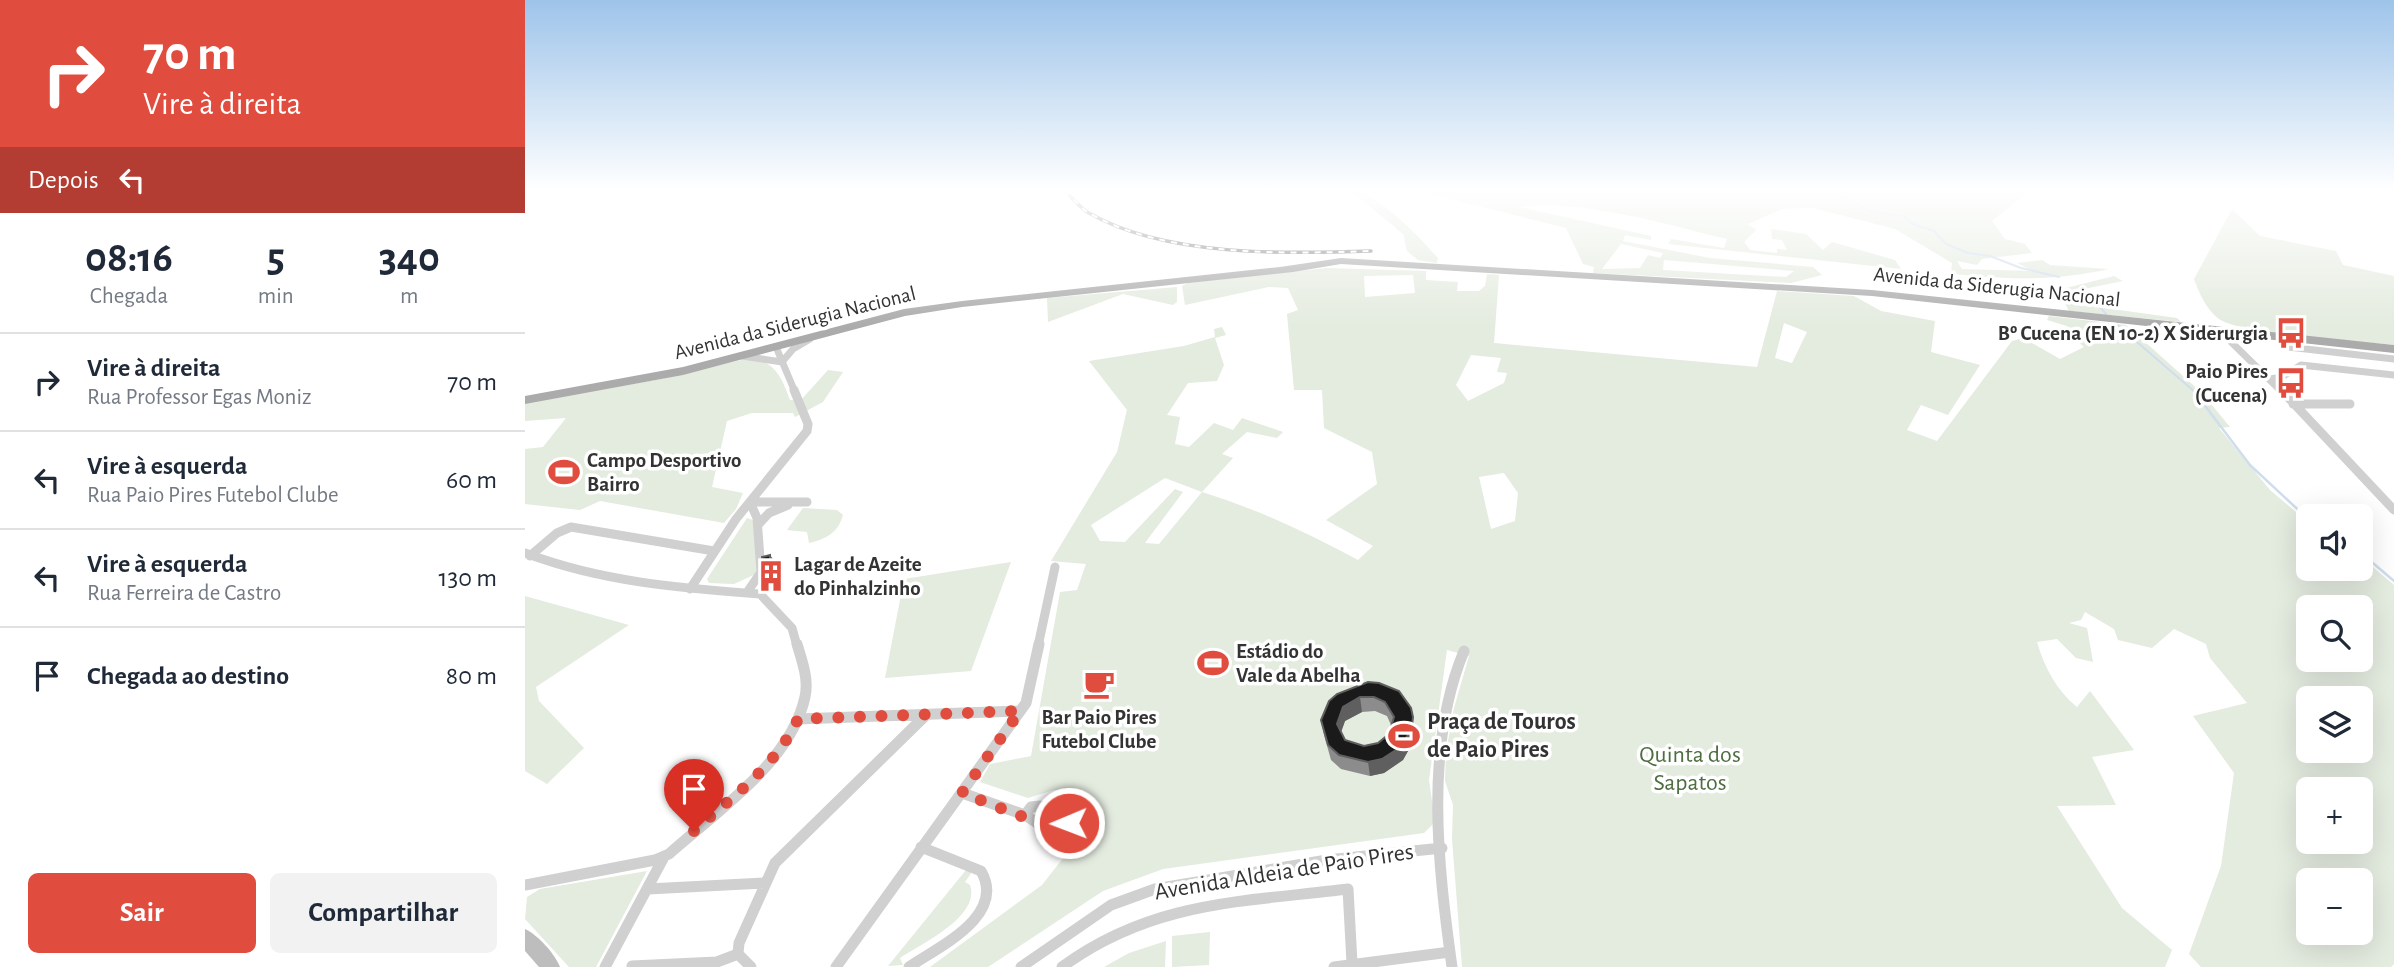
<!DOCTYPE html>
<html lang="pt">
<meta charset="utf-8">
<style>
body{margin:0;font-family:"Alegreya Sans",sans-serif;background:#f2f2f3;color:#1f2937;height:100vh;display:flex;flex-direction:column;font-size:26px;white-space:nowrap}
*{box-sizing:border-box;margin:0}
p{font-size:23px;color:#747a83}
.icon{flex:none;width:38px;height:38px;fill:none;stroke:currentColor;stroke-width:2;stroke-linecap:round;stroke-linejoin:round}
.map{position:relative;flex:1;overflow:hidden}
.side{display:flex;flex-direction:column;background:#fff;width:525px}
.side>*{flex:none}
.hud{background:#e04d3f;color:#fff;overflow:hidden}
.buttons{position:absolute;left:1771px;top:504px;display:grid;gap:14px}
.buttons a{display:grid;place-items:center;width:77px;height:77px;border-radius:10px;background:#fff;box-shadow:0 7px 28px #0002;font-size:35px}
.pin{position:absolute;display:grid;place-items:center;width:60px;height:60px;color:#fff;margin:-72px -30px;border-radius:50% 50% 50% 0;rotate:-45deg;box-shadow:0 0 7px #0007}
.pin .icon{rotate:45deg}
.me{position:absolute;width:77px;margin:-38px;rotate:269deg;stroke-linejoin:round;filter:drop-shadow(0 0 5px #0008)}
.turn{display:flex;align-items:center;gap:24px;height:147px;padding:0 28px;font-size:32px}
.turn .icon{width:91px;height:91px;stroke-width:2.5}
.turn b{display:block;font-size:49px;line-height:60px}
.then{display:flex;align-items:center;height:66px;padding:0 28px;background:#0003;gap:14px;font-size:26px}
.eta{display:flex;justify-content:space-evenly;align-items:center;height:119px;text-align:center}
.eta b{font-size:42px;font-weight:700;line-height:49px}
.cta{display:flex;gap:14px;margin-top:auto;padding:14px 28px}
.cta a{flex:1;height:80px;border-radius:10px;background:#e04d3f;color:#fff;font-size:28px;font-weight:700;line-height:80px;text-align:center}
.cta a+a{background:#f2f2f3;color:#1f2937}
ul{padding:0;list-style:none}
li{display:flex;align-items:center;gap:21px;height:98px;padding:0 28px;border-top:2px solid #e0e1e3}
li div{flex:1}
li b{display:block;font-size:26px}
li em{font-style:normal}
main{display:flex;flex:1;min-height:0}
.map>svg:first-child{display:block}
.green{fill:#e4ebdf;fill-rule:evenodd}
.lines{fill:none;stroke-linecap:round;stroke-linejoin:round}
.stream-far1{stroke:#d0dded;stroke-width:2}
.stream{stroke:#d0dded;stroke-width:2.5}
.street-far2{stroke:#d0d0d0;stroke-width:7}
.street-far1{stroke:#d0d0d0;stroke-width:9}
.street{stroke:#d0d0d0;stroke-width:11}
.secondary{fill:#bdbdbd;fill-rule:evenodd}
.primary{fill:#ababab;fill-rule:evenodd}
.rail-casing{stroke:#888;stroke-width:3.5}
.rail{stroke:#fff;stroke-width:2;stroke-dasharray:6;stroke-linecap:butt}
.wall{fill:#8c8c8c;fill-rule:evenodd}
.shaded-wall{fill:#5f5f5f}
.building{fill:#1a1a1a;stroke:#5f5f5f;stroke-width:2;fill-rule:evenodd}
.route{stroke:#e04d3f;stroke-width:12;stroke-dasharray:0 21.6}
.labels{text-anchor:middle;dominant-baseline:central;stroke-width:7;stroke-linejoin:round;paint-order:stroke}
.street-label{font-size:21px;fill:#333;stroke:#fff}
.poi-label{font-size:21px;font-weight:bold;fill:#333;stroke:#fff;text-anchor:start}
.near-poi-label{font-size:24px;font-weight:bold;fill:#333;stroke:#fff;text-anchor:start}
.near-park-label{font-size:24px;fill:#4e6e41;stroke:#fff}
.near-street-label{font-size:24px;fill:#333;stroke:#fff}
</style>
<main>
<section class="side">
<div class="hud">
<div class="turn"><svg class="icon" aria-label="right" viewBox="0 0 24 24"><path d="M7 20v-9h11M14 6l5 5-5 5"/></svg><div><b>70 m</b>Vire à direita</div></div>
<div class="then">Depois<svg class="icon" aria-label="left" viewBox="0 0 24 24"><path d="M17 20v-9H6M10 6l-5 5 5 5"/></svg></div>
</div>
<div class="eta">
<div><b>08:16</b><p>Chegada</p></div>
<div><b>5</b><p>min</p></div>
<div><b>340</b><p>m</p></div>
</div>
<ul>
<li><svg class="icon" aria-label="right" viewBox="0 0 24 24"><path d="M7 20v-9h11M14 6l5 5-5 5"/></svg><div><b>Vire à direita</b><p>Rua Professor Egas Moniz</p></div><em>70 m</em></li>
<li><svg class="icon" aria-label="left" viewBox="0 0 24 24"><path d="M17 20v-9H6M10 6l-5 5 5 5"/></svg><div><b>Vire à esquerda</b><p>Rua Paio Pires Futebol Clube</p></div><em>60 m</em></li>
<li><svg class="icon" aria-label="left" viewBox="0 0 24 24"><path d="M17 20v-9H6M10 6l-5 5 5 5"/></svg><div><b>Vire à esquerda</b><p>Rua Ferreira de Castro</p></div><em>130 m</em></li>
<li><svg class="icon" aria-label="arrive" viewBox="0 0 24 24"><path d="M6 21V4h12l-3 4 3 4H6"/></svg><div><b>Chegada ao destino</b></div><em>80 m</em></li>
</ul>
<div class="cta"><a>Sair</a><a>Compartilhar</a></div>
</section>
<div class="map">
<svg width="1869" height="967" viewBox="0 0 1869 967">
<rect width="100%" height="100%" fill="#fff"/>
<!-- green -->
<path class="green" d="M826,191C852,191 896,239 913,258L912,263L893,260L887,255L882,251L878,234Z
M893,191H1505L1467,221L1480,239L1500,244L1507,253L1457,259L1452,265L1432,261L1437,269L1508,271L1492,263L1517,260L1525,265L1584,269C1525,282 1485,279 1426,274L1427,263L1370,229L1288,208L1257,209L1223,224L1231,230L1219,242L1225,250L1252,253V249L1262,250L1257,240L1247,239L1246,229L1281,234L1298,250L1307,242L1370,260L1376,269L1143,244L1146,239L1199,248L1202,239C1144,225 1053,198 994,207L1126,236V240L1100,235L1098,241L1185,258L1288,267L1297,275L1266,283L1068,273L1069,267L1058,264L1041,228ZM1096,244L1138,253L1135,258L1123,255L1115,268L1077,269ZM1139,260L1269,271L1261,277L1138,270Z
M1707,209L1735,236L1811,251L1818,265L1869,276V345C1834,341 1718,335 1694,319C1681,309 1674,293 1669,279Z
M801,268L901,271V280L933,282L932,291H954L960,286L962,274L974,275L969,343L1232,367L1252,291L1329,296L1356,311L1410,321L1406,352L1455,365L1423,415L1396,405L1382,430L1412,441L1487,341L1498,338L1535,359L1559,347L1540,331L1542,326L1522,320L1524,316L1601,325L1677,393L1705,427L1694,428L1745,490L1783,522V569H1836V557L1869,585V964L1866,967H1676L1664,954L1696,866L1709,773L1668,716L1722,703L1685,658L1681,644L1649,629L1627,648L1593,640L1589,629L1560,612L1556,620L1544,623L1562,628L1568,662L1551,658L1532,639L1512,642C1519,667 1532,691 1552,707L1565,691L1609,750L1567,757L1591,805L1532,806L1597,908L1647,950L1640,967H937L927,839L928,805L920,781L921,752L929,708L944,656L922,650L904,780L910,822L899,833L638,869L578,891L463,967H405L517,885L550,843L558,816L529,790L503,798L455,782L465,764L506,756L535,592L552,590L561,564L526,561L592,452L602,410L564,361L659,346L690,337L689,329L697,327L701,335L690,338L699,365L692,381L663,383L642,415L655,417L650,444L664,447L689,423L708,430L717,418L758,432L752,438L722,432L697,454L708,458L677,492C732,509 783,533 833,560L848,546L801,520L852,484L847,452L799,428L797,390H769L762,314L773,310L763,288L744,287L660,305L657,286L663,283ZM888,275L890,293L840,297L839,276ZM1259,323L1282,332L1267,363L1250,358ZM946,355L976,358L972,372L982,373L979,383L943,401L931,385ZM979,473L993,493L990,521L966,529L954,477ZM640,478L677,492L634,544L620,543L658,492L650,489L600,542L575,541L566,525ZM1783,607H1836V660H1783ZM1783,698H1836V751H1783ZM1783,789H1836V842H1783ZM1783,880H1836V933H1783Z
M1589,276L1598,281L1559,289L1587,309L1652,318L1656,322L1544,311L1533,290Z
M652,287V302L648,305L598,294L523,322L522,298Z
M225,358C250,361 257,378 265,400H276L303,370L318,372L298,402L270,417L268,413H227L202,421L187,487L218,493L211,509L199,523L75,501L55,510L0,504V449L18,447L41,418L0,421V403L136,379Z
M278,508L312,510L318,515C313,533 301,539 284,543L282,532L262,530Z
M222,518L228,520L233,541V573L209,584L184,583L182,579Z
M486,562L446,671L360,678L379,579Z
M0,596L104,625L11,687L14,701L59,748L22,784L0,771Z
M441,870L447,872L440,882L445,885C456,916 398,943 375,958L378,965L363,966Z
M122,871L71,967H44L0,919L2,897L15,889Z
M685,932L684,965L647,967V936Z
M641,941L640,967H579L604,953Z"/>
<g class="lines">
<!-- stream-far1 -->
<path class="stream-far1" d="M1309,191L1343,211L1379,216L1388,224L1409,231L1421,244L1443,253L1465,256L1496,268L1534,277
M1551,289L1571,302L1581,314
M1590,323L1670,392"/>
<!-- stream -->
<path class="stream" d="M1668,390L1725,465L1783,519
M1836,553L1869,581"/>
<!-- street-far2 -->
<path class="street-far2" d="M1694,330L1757,392
M251,347L270,392
M1763,347L1869,359
M217,356L257,362
M257,362L268,349L285,339
M1745,379L1757,377L1776,365L1869,375"/>
<!-- street-far1 -->
<path class="street-far1" d="M1756,390L1869,510
M1768,404H1825
M225,502H282
M233,525L244,513L263,505
M0,553C77,582 154,588 235,594L267,628L272,646
M5,556L32,533L46,527L189,551
M165,589L211,519L282,431L283,424L269,390
M223,591L236,572L232,518L225,502
M513,646L530,567"/>
<!-- street -->
<path class="street" d="M273,719L495,711
M437,793L500,815
M515,806L532,810L545,818L540,827H518L500,815L506,807Z
M0,885L130,860L144,854C191,812 266,762 280,697C284,679 277,661 272,644
M123,889L240,883
M107,966L192,962L213,954
M80,967L139,857
M226,967L213,954L214,943L250,863L401,715
M311,967L501,703L514,644
M384,967C413,947 482,916 456,871L396,847
M496,967L586,905L630,889L802,860L917,848
M537,967C627,901 717,902 823,889L827,963
M809,967L925,952
M927,967C913,866 899,747 939,651"/>
<!-- secondary -->
<path class="secondary" d="M0,929C13,935 30,954 35,967H14L0,951Z"/>
<!-- primary -->
<path class="primary" d="M816,258L1347,290L1869,345V353L1347,296L816,264L768,272L437,307L380,316L158,375L0,404V396L158,367L379,309L437,301L755,267Z"/>
<defs>
<path id="rail" d="M540,191C548,198 555,208 564,213C640,257 761,254 846,251"/>
</defs>
<!-- rail casing -->
<use href="#rail" class="rail-casing"/>
<!-- rail -->
<use href="#rail" class="rail"/>
</g>
<!-- wall -->
<path class="wall" d="M843,682L889,732L888,742L878,760L859,773L845,776L816,769L806,760L799,735L796,720ZM850,711L862,716L866,725L864,734L853,743L839,746L820,740L816,732L820,721L837,712Z"/>
<!-- shaded-wall -->
<path class="shaded-wall" d="M245,555L251,563V587L241,589L235,582Z
M835,697L837,712L820,721L814,738L812,724L818,707Z
M888,717V742L878,760L859,773L845,776L843,762Z"/>
<!-- building -->
<path class="building" d="M245,555V579L235,582L237,564V557Z
M843,682L854,683L874,691L886,708L888,717L887,727L877,746L857,759L843,762L814,755L803,745L796,720L804,701L812,694ZM835,697H849L860,702L869,717L864,734L853,743L839,746L820,740L812,724L818,707Z"/>
<!-- sky -->
<linearGradient id="sky" x2="0" y2="1"><stop stop-color="#9ec4ea"/><stop offset="0.58" stop-color="#fff"/><stop offset="1" stop-color="#fff" stop-opacity="0"/></linearGradient>
<rect width="1869" height="327" fill="url(#sky)"/>
<g class="lines">
<!-- route -->
<path class="route" d="M169,831C207,797 251,766 273,719L495,711L437,793L529,829L535,830L544,823"/>
</g>
<!-- icons -->
<defs>
<symbol id="bus-bare" viewBox="-9 -9 18 18"><path d="M-5-6H5V4H4V6H2V4H-2V6H-4V4H-5ZM-3.5-4V0h7V-4ZM-3.5 1.2v1.5H-2V1.2ZM2 1.2v1.5H3.5V1.2Z" fill="#e04d3f" stroke="#fff" stroke-width="2.5" paint-order="stroke"/></symbol>
<symbol id="stadium-bare" viewBox="-9 -9 18 18"><path d="M0-5a6.5 5 0 1 0 0 10a6.5 5 0 1 0 0-10ZM-3.5-1.8h7v3.6h-7Z" fill="#e04d3f" stroke="#fff" stroke-width="2.5" paint-order="stroke"/></symbol>
<symbol id="building-bare" viewBox="-9 -9 18 18"><path d="M-4-6H4V6H1V3H-1V6H-4ZM-2.5-4.3h1.7v1.8h-1.7ZM.8-4.3h1.7v1.8H.8ZM-2.5-1h1.7V.8h-1.7ZM.8-1h1.7V.8H.8Z" fill="#e04d3f" stroke="#fff" stroke-width="2.5" paint-order="stroke"/></symbol>
<symbol id="cafe-bare" viewBox="-9 -9 18 18"><path d="M-5.5-4.5H6V0H3Q3 3.5 0 3.5H-2.5Q-5.5 3.5-5.5 0ZM3-3.2v2h1.7v-2ZM-6 4.5H4V6H-6Z" fill="#e04d3f" stroke="#fff" stroke-width="2.5" paint-order="stroke"/></symbol>
</defs>
<g fill-rule="evenodd">
<use href="#bus-bare" x="1744" y="311" width="44" height="44"/>
<use href="#bus-bare" x="1744" y="361" width="44" height="44"/>
<use href="#stadium-bare" x="17" y="450" width="44" height="44"/>
<use href="#building-bare" x="224" y="554" width="44" height="44"/>
<use href="#stadium-bare" x="666" y="641" width="44" height="44"/>
<use href="#cafe-bare" x="552" y="662" width="44" height="44"/>
<use href="#stadium-bare" x="857" y="714" width="44" height="44"/>
</g>
<g class="labels">
<!-- street labels -->
<g class="street-label">
<text transform="translate(1472 287) rotate(6)">Avenida da Siderugia Nacional</text>
<text transform="translate(270 323) rotate(-14)">Avenida da Siderugia Nacional</text>
</g>
<!-- poi labels -->
<g class="poi-label">
<text x="1743" y="333" text-anchor="end">Bº Cucena (EN 10-2) X Siderurgia</text>
<text x="1743" y="371" text-anchor="end">Paio Pires<tspan x="1743" dy="24">(Cucena)</tspan></text>
<text x="62" y="460">Campo Desportivo<tspan x="62" dy="24">Bairro</tspan></text>
<text x="269" y="564">Lagar de Azeite<tspan x="269" dy="24">do Pinhalzinho</tspan></text>
<text x="711" y="651">Estádio do<tspan x="711" dy="24">Vale da Abelha</tspan></text>
<text x="574" y="717" text-anchor="middle">Bar Paio Pires<tspan x="574" dy="24">Futebol Clube</tspan></text>
</g>
<!-- near-poi labels -->
<g class="near-poi-label">
<text x="902" y="722">Praça de Touros<tspan x="902" dy="28">de Paio Pires</tspan></text>
</g>
<!-- near-park labels -->
<g class="near-park-label">
<text x="1165" y="755">Quinta dos<tspan x="1165" dy="28">Sapatos</tspan></text>
</g>
<!-- near-street labels -->
<g class="near-street-label">
<text transform="translate(759 872) rotate(-9)">Avenida Aldeia de Paio Pires</text>
</g>
</g>
</svg>
<div class="buttons">
<a><svg class="icon" aria-label="sound" viewBox="0 0 24 24"><path d="M4 9h4l5-4v14l-5-4H4zM17 9q2 3 0 6"/></svg></a>
<a><svg class="icon" aria-label="search" viewBox="0 0 24 24"><circle cx="10" cy="10" r="6"/><path d="M15 15l6 6"/></svg></a>
<a><svg class="icon" aria-label="layers" viewBox="0 0 24 24"><path d="M12 4l9 5-9 5-9-5zM3 14l9 5 9-5"/></svg></a>
<a>+</a>
<a>−</a>
</div>
<div class="pin" style="left:169px;top:831px;background:#d93025"><svg class="icon" aria-label="arrive" viewBox="0 0 24 24"><path d="M6 21V4h12l-3 4 3 4H6"/></svg></div>
<svg class="me" style="left:544px;top:823px" viewBox="-20 -20 40 40"><circle r="17" fill="#e04d3f" stroke="#fff" stroke-width="3"/><path d="M0-11L8 9 0 5-8 9z" fill="#fff"/></svg>
</div>
</main>
